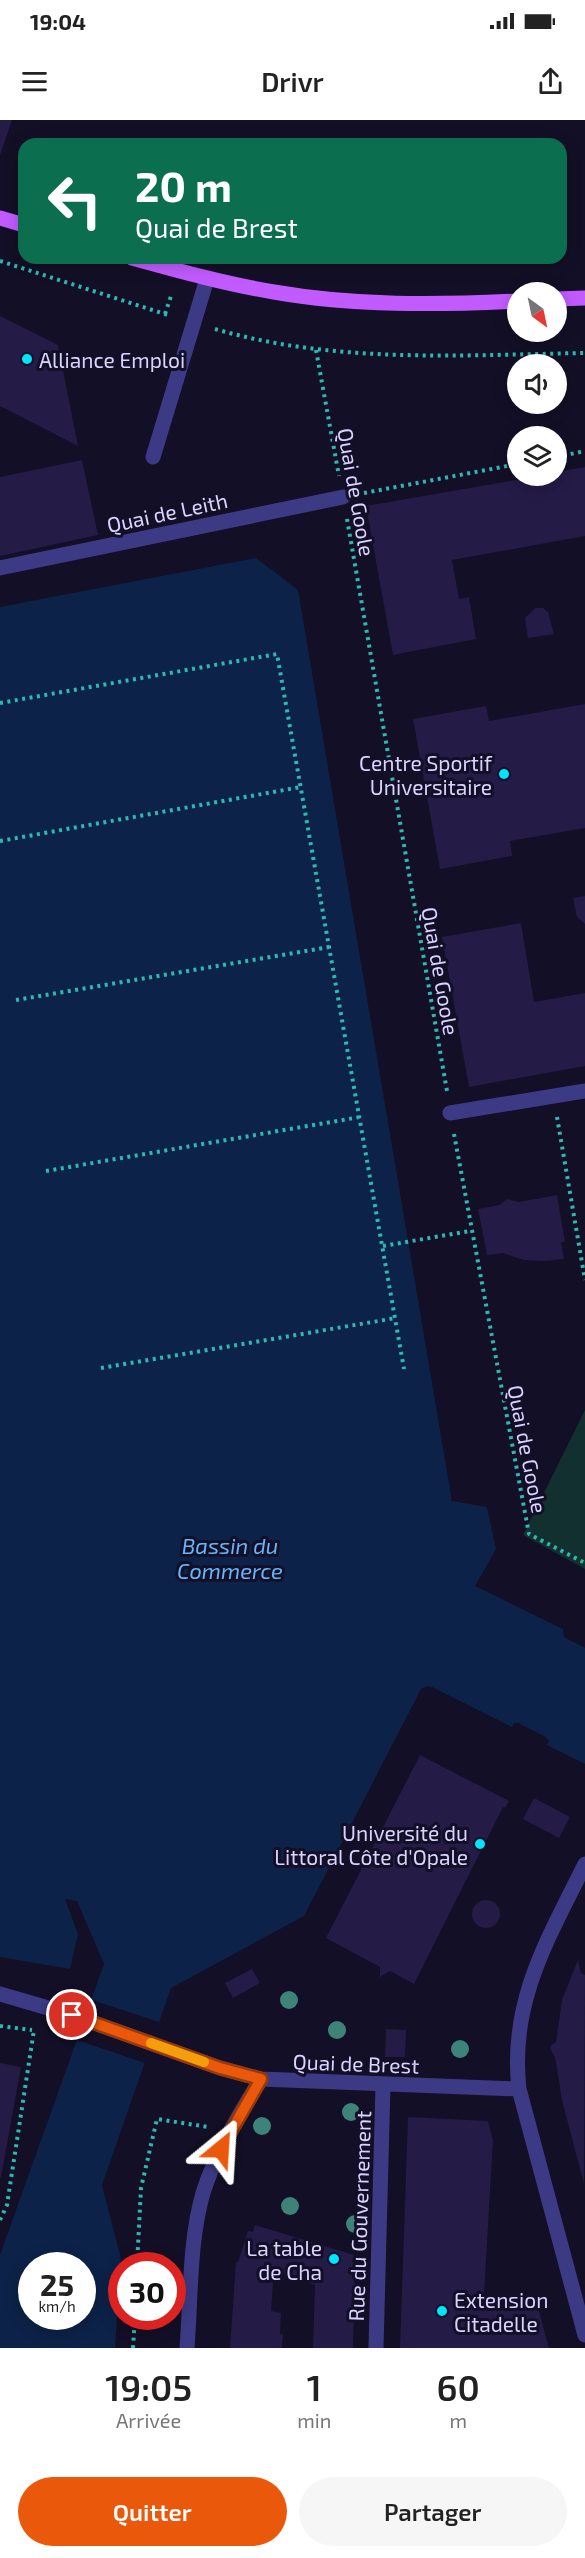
<!DOCTYPE html>
<html lang="fr">
<meta charset="utf-8">
<style>
body{margin:0;font-family:"Exo 2",sans-serif;background:#f6f6f6;color:#222;height:100vh;display:flex;flex-direction:column;font-size:22px;white-space:nowrap}
*{box-sizing:border-box;margin:0}
p{font-size:20px;color:#767676}
.icon{flex:none;width:33px;height:33px;fill:none;stroke:currentColor;stroke-width:2;stroke-linecap:round;stroke-linejoin:round}
.map{position:relative;height:2228px;overflow:hidden}
.details{display:flex;flex-direction:column;background:#fff;flex:1}
.details>*{flex:none}
.guide{position:absolute;left:18px;top:18px;width:549px;height:126px;border-radius:18px;box-shadow:0 3px 15px #0003;background:#0b6e4f;color:#fff;overflow:hidden}
.needle{width:39px;rotate:147deg}
.fabs{position:absolute;left:507px;top:162px;display:grid;gap:12px}
.fabs a{display:grid;place-items:center;width:60px;height:60px;border-radius:50%;background:#fff;box-shadow:0 3px 15px #0003;font-size:30px}
.speed{position:absolute;left:18px;top:2132px;display:flex;gap:12px;font-size:30px;font-weight:700;text-align:center}
.speed>*{display:grid;place-content:center;width:78px;height:78px;border-radius:50%;background:#fff;box-shadow:0 3px 15px #0003;line-height:1}
.speed small{font-size:15px;font-weight:400}
.speed .limit{border:9px solid #d22;background:#fff;color:#111}
.pin{position:absolute;display:grid;place-items:center;width:51px;height:51px;color:#fff;margin:-26px;border:3px solid #fff;border-radius:50%;box-shadow:0 2px 6px #0007}
.me{position:absolute;width:66px;margin:-33px;rotate:27deg;stroke-linejoin:round;filter:drop-shadow(0 0 4px #0008)}
.turn{display:flex;align-items:center;gap:21px;height:126px;padding:0 18px;font-size:27px}
.turn .icon{width:78px;height:78px;stroke-width:2.5}
.turn b{display:block;font-size:42px;line-height:51px}
.eta{display:flex;justify-content:space-evenly;align-items:center;height:102px;text-align:center}
.eta b{font-size:36px;font-weight:600;line-height:42px}
.button{display:flex;gap:12px;margin-top:auto;padding:12px 18px}
.button a{flex:1;height:69px;border-radius:36px;background:#ea580c;color:#fff;font-size:24px;font-weight:600;line-height:69px;text-align:center}
.button a+a{background:#f6f6f6;color:#222}
.status{display:flex;justify-content:space-between;align-items:center;height:42px;padding:0 30px;background:#fff;direction:ltr}
.status svg{height:16px;fill:currentColor}
header{display:flex;justify-content:space-between;align-items:center;height:78px;padding:0 18px;background:#fff;font-size:27px;font-weight:600}
.map>svg:first-child{display:block}
.green{fill:#12302f}
.water{fill:#0c2248;fill-rule:evenodd}
.pier{fill:#130f26}
.building{fill:#241b47}
.lines{fill:none;stroke-linecap:round;stroke-linejoin:round}
.path{stroke:#2fb8b0;stroke-width:4;stroke-dasharray:3 4.5;stroke-linecap:butt}
.minor{stroke:#3d3a85;stroke-width:15}
.major{stroke:#c25bff;stroke-width:15}
.tree{fill:#3d827b}
.route-casing{stroke:#983908;stroke-width:15}
.route{stroke:#ea580c;stroke-width:10}
.slow{stroke:#f59e0b;stroke-width:10}
.poi-dot{fill:#00e5ff;stroke:#130f26;stroke-width:2}
.labels{text-anchor:middle;dominant-baseline:central;stroke-width:6;stroke-linejoin:round;paint-order:stroke}
.poi-label{font-size:21px;fill:#d9d4ff;stroke:#130f26;text-anchor:end}
.street-label{font-size:21px;fill:#d9d4ff;stroke:#130f26}
.water-label{font-size:22px;font-style:italic;fill:#62b6ff;stroke:#130f26}
</style>
<div class="status"><b>19:04</b><svg viewBox="0 0 49 12"><path d="M0 12V9h3v3zM5 12V6h3v6zM10 12V3h3v9zM15 12V0h3v12zM26 1h20v11H26zM47 4h2v5h-2z"/></svg></div>
<header><svg class="icon" aria-label="menu" viewBox="0 0 24 24"><path d="M4 6h16M4 12h16M4 18h16"/></svg>Drivr<svg class="icon" aria-label="share" viewBox="0 0 24 24"><path d="M12 15V3M7 8l5-5 5 5M5 13v7h14v-7"/></svg></header>
<div class="map">
<svg width="585" height="2228" viewBox="0 0 585 2228">
<rect width="100%" height="100%" fill="#130f26"/>
<!-- green -->
<path class="green" d="M585,1290V1449L523,1415Z"/>
<!-- water -->
<path class="water" d="M256,438L298,470L452,1381L487,1387L496,1429L475,1466L563,1509L564,1517L585,1528V1644L547,1625L549,1621L546,1617L518,1603H514L512,1607L432,1567L427,1566L421,1569L304,1796L171,1868L102,2065L121,2139L115,2228H0V2135L104,1844L77,1781L65,1779L78,1814L70,1849L0,1837V487ZM32,2145H82V2196H32Z"/>
<!-- pier -->
<path class="pier" d="M92,1880L159,1902L145,1943L77,1920Z"/>
<!-- building -->
<path class="building" d="M0,0H12L0,35Z
M0,196L58,225L78,326L0,286Z
M82,340L98,415L0,436V357Z
M585,347V416L452,440L459,479L469,477L476,519L393,535L366,386L539,356H556V352Z
M535,488H543L548,492L554,514L528,518L525,498Z
M585,584V708L510,721L512,736L440,749L413,599L486,586L489,601Z
M585,776V804L577,797L573,778Z
M521,803L534,882L585,873V946L469,967L442,817Z
M557,1075L565,1122H561L564,1139L546,1141L524,1140L503,1133L487,1135L478,1089L499,1085L507,1079L519,1082Z
M420,1635L509,1681L505,1688L503,1687L414,1864L390,1851L380,1857V1847L326,1818Z
M534,1678L570,1697L559,1718L523,1699Z
M472 1794a14 14 0 1 1 28 0a14 14 0 1 1-28 0Z
M578,1840L581,1853L585,1855L584,2064L562,1980L555,1937L550,1929L551,1925L556,1922L562,1880Z
M252,1849L260,1863L233,1878L225,1863Z
M386,1909L406,1910L405,1937H385Z
M0,1943L21,1947L1,2057H0Z
M408,1997L488,2001L493,2020L484,2174L539,2191L549,2228H400Z
M255,2105L354,2135L352,2142H355L353,2228H313L315,2165L274,2151L271,2191L281,2193L280,2214H283L282,2228H230L236,2142H238L248,2111L253,2112Z"/>
<g class="lines">
<!-- path -->
<path class="path" d="M0,141L171,196
M165,194L172,173
M215,209C336,244 461,235 585,233
M316,230L339,356
M556,337L585,331
M364,373L518,344
M347,399L447,971
M0,583L277,534L404,1249
M0,721L301,667
M16,880L329,827
M557,997L585,1160
M454,1014L529,1414L585,1443
M46,1051L360,997
M383,1126L470,1111
M101,1248L396,1198
M0,1906L32,1910
M0,2100L7,2085L34,1910
M137,2145L141,2068L157,1999L208,2007
M133,2228L135,2196"/>
<!-- minor -->
<path class="minor" d="M153,337L207,159
M0,448L343,377
M450,993L585,971
M585,1744C548,1819 509,1882 519,1969L585,2215
M0,1874L72,1895L220,1948L261,1959L519,1969
M187,2228C191,2177 189,2122 203,2073C216,2032 239,1995 261,1959
M376,2228L383,1965"/>
<!-- major -->
<path class="major" d="M0,98L24,105
M132,138C179,151 226,164 274,172C354,186 437,185 518,181
M556,179L585,178"/>
</g>
<!-- trees -->
<g class="tree">
<circle cx="289" cy="1880" r="9"/>
<circle cx="337" cy="1910" r="9"/>
<circle cx="460" cy="1929" r="9"/>
<circle cx="351" cy="1992" r="9"/>
<circle cx="262" cy="2006" r="9"/>
<circle cx="290" cy="2086" r="9"/>
<circle cx="355" cy="2104" r="9"/>
</g>
<g class="lines">
<defs>
<path id="route" d="M72,1895L220,1948L261,1959L221,2029"/>
</defs>
<!-- route casing -->
<use href="#route" class="route-casing"/>
<!-- route -->
<use href="#route" class="route"/>
<!-- slow -->
<path class="slow" d="M151,1923L204,1942"/>
</g>
<!-- markers -->
<g class="poi-dot">
<circle cx="27" cy="239" r="6"/>
<circle cx="504" cy="654" r="6"/>
<circle cx="480" cy="1724" r="6"/>
<circle cx="334" cy="2139" r="6"/>
<circle cx="442" cy="2191" r="6"/>
</g>
<g class="labels">
<!-- poi labels -->
<g class="poi-label">
<text x="39" y="239" text-anchor="start">Alliance Emploi</text>
<text x="492" y="642">Centre Sportif<tspan x="492" dy="24">Universitaire</tspan></text>
<text x="468" y="1712">Université du<tspan x="468" dy="24">Littoral Côte d'Opale</tspan></text>
<text x="322" y="2127">La table<tspan x="322" dy="24">de Cha</tspan></text>
<text x="454" y="2179" text-anchor="start">Extension<tspan x="454" dy="24">Citadelle</tspan></text>
</g>
<!-- street labels -->
<g class="street-label">
<text transform="translate(357 372) rotate(80)">Quai de Goole</text>
<text transform="translate(167 392) rotate(-12)">Quai de Leith</text>
<text transform="translate(441 851) rotate(80)">Quai de Goole</text>
<text transform="translate(528 1329) rotate(79)">Quai de Goole</text>
<text transform="translate(356 1943) rotate(2)">Quai de Brest</text>
<text transform="translate(359 2096) rotate(-88)">Rue du Gouvernement</text>
</g>
<!-- water labels -->
<g class="water-label">
<text x="230" y="1425">Bassin du<tspan x="230" dy="25">Commerce</tspan></text>
</g>
</g>
</svg>
<div class="fabs">
<a><svg class="needle" viewBox="-14 -14 28 28"><path d="M0-13l5 13h-10z" fill="#e53935"/><path d="M0 13l5-13h-10z" fill="#767676"/></svg></a>
<a><svg class="icon" aria-label="sound" viewBox="0 0 24 24"><path d="M4 9h4l5-4v14l-5-4H4zM17 9q2 3 0 6"/></svg></a>
<a><svg class="icon" aria-label="layers" viewBox="0 0 24 24"><path d="M12 4l9 5-9 5-9-5zM3 14l9 5 9-5"/></svg></a>
</div>
<div class="speed"><div>25<small>km/h</small></div><div class="limit">30</div></div>
<div class="pin" style="left:72px;top:1895px;background:#d93025"><svg class="icon" aria-label="arrive" viewBox="0 0 24 24"><path d="M6 21V4h12l-3 4 3 4H6"/></svg></div>
<svg class="me" style="left:221px;top:2029px" viewBox="-20 -20 40 40"><path d="M0-17L14 15 0 8-14 15z" fill="#ea580c" stroke="#fff" stroke-width="4"/></svg>
<div class="guide">
<div class="turn"><svg class="icon" aria-label="left" viewBox="0 0 24 24"><path d="M17 20v-9H6M10 6l-5 5 5 5"/></svg><div><b>20 m</b>Quai de Brest</div></div>
</div>
</div>
<section class="details">
<div class="eta">
<div><b>19:05</b><p>Arrivée</p></div>
<div><b>1</b><p>min</p></div>
<div><b>60</b><p>m</p></div>
</div>
<div class="button"><a>Quitter</a><a>Partager</a></div>
</section>
